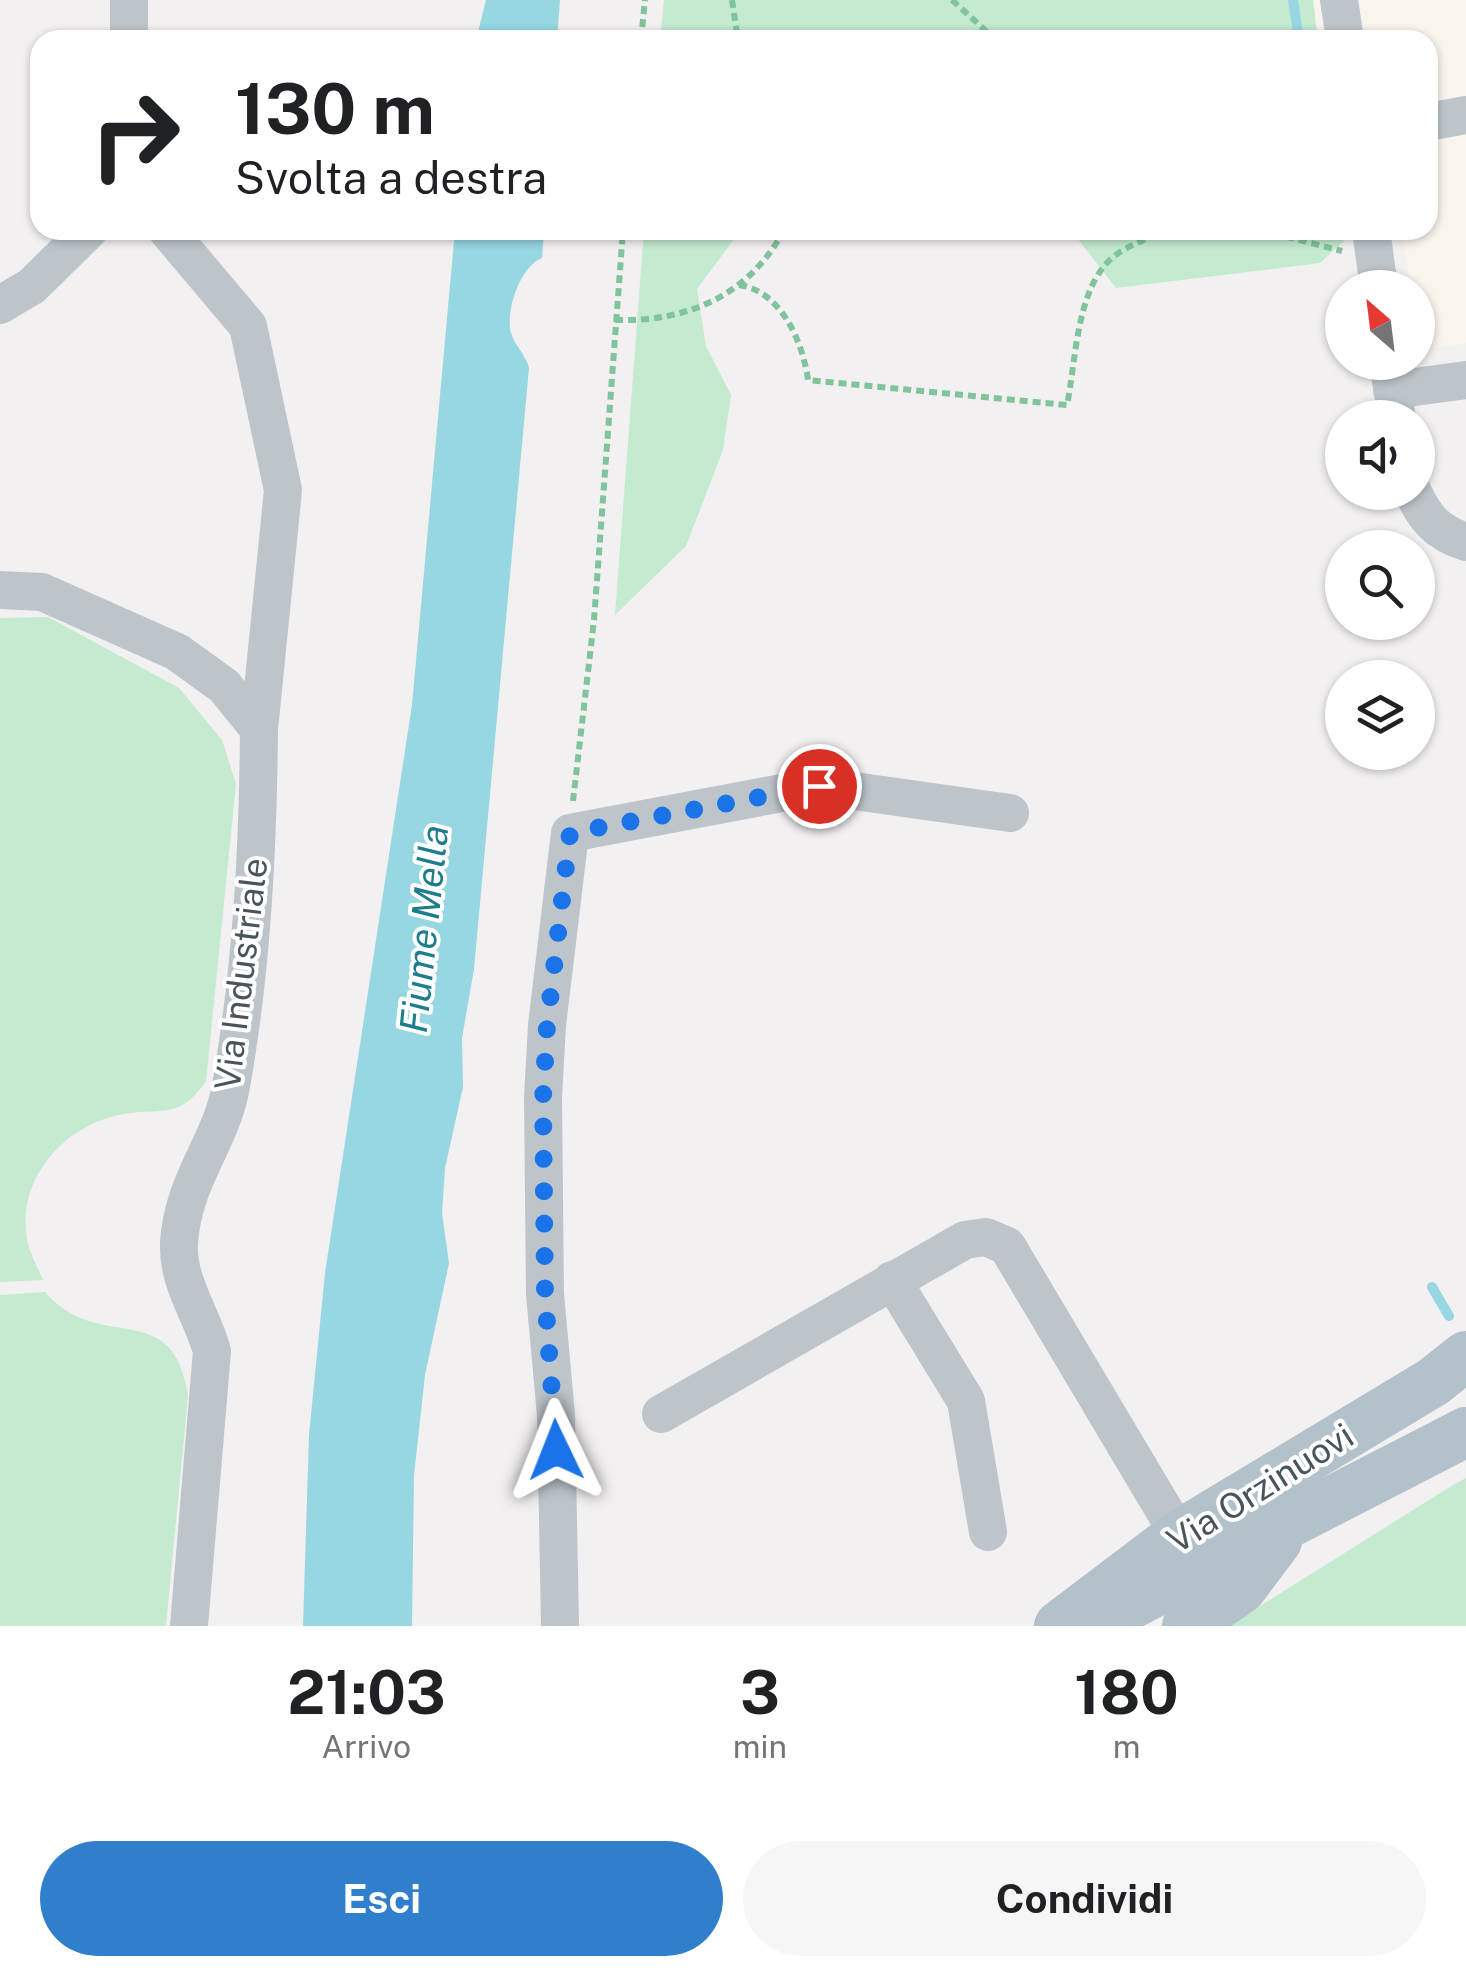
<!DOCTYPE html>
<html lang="it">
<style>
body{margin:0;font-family:"Public Sans",sans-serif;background:#f6f6f6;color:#202124;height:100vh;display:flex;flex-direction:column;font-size:38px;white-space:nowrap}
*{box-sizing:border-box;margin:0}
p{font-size:32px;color:#757577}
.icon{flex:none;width:55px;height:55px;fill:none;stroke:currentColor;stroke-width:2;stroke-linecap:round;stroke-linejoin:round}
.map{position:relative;height:1626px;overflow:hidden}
.panel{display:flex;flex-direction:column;background:#fff;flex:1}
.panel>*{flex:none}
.guide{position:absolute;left:30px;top:30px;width:1408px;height:210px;border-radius:30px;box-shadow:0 2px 8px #0004;background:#fff;color:#202124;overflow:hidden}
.needle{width:65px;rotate:332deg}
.tools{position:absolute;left:1325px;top:270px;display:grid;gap:20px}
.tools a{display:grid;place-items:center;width:110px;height:110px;border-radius:50%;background:#fff;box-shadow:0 2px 8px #0004;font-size:50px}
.pin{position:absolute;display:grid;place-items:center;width:85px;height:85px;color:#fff;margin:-42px;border:5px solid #fff;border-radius:50%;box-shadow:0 2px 10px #0007}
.me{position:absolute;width:110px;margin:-55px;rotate:358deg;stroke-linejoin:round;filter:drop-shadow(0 0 8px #0008)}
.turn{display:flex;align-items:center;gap:35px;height:210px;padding:0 40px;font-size:45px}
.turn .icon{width:130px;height:130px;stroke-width:2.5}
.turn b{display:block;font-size:70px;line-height:85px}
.eta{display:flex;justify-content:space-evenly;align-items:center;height:170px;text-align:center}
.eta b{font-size:60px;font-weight:700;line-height:70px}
.primary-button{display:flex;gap:20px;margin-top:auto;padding:20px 40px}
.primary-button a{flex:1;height:115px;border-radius:60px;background:#2f7fcc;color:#fff;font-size:40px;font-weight:700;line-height:115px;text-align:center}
.primary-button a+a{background:#f6f6f6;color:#202124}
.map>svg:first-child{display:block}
.commercial{fill:#faf5ec}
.green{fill:#c4ead0}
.water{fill:#96d7e2}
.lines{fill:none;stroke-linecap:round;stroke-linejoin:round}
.stream{stroke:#96d7e2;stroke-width:10}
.path{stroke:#80c49d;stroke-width:6;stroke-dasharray:8 5;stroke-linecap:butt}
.minor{stroke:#bdc5cb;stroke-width:38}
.major{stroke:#b3c1cb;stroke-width:50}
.route{stroke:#1a73e8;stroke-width:18;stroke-dasharray:0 32.4}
.labels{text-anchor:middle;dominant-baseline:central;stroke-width:8;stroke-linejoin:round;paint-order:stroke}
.street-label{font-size:35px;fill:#4a545b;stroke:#fff}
.water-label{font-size:38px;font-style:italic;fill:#1d7d8c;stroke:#fff}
</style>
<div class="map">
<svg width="1466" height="1626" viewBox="0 0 1466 1626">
<rect width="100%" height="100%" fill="#f2f0f0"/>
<!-- commercial -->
<path class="commercial" d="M1313,0H1466V343L1420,350L1418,288L1410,287L1402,233L1347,238L1346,230H1428V40H1318Z"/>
<!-- green -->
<path class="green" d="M664,0H1313L1318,40H660Z
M644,230H741L697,289L706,346L731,395L723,450L686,546L615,615Z
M1071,230H1346L1347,238L1320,263L1116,288Z
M48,617L179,688L222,740L236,784L206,1081C178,1122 161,1106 119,1115C61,1127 14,1183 28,1244C31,1256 38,1268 43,1280L0,1282V618Z
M45,1292C100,1356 173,1294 188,1396L166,1626H0V1295Z
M1466,1478V1626H1228L1453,1485Z"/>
<!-- water -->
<path class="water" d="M486,0H560L557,40H476Z
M455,230H544L542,258C520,266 505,312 511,333C515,346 526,355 529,368L474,969L462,1038L463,1087L445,1168L442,1213L449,1263L425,1375L414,1475L412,1626H303L309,1435L325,1273L412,705Z"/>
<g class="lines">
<!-- stream -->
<path class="stream" d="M1293,0L1299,40
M1432,1287L1449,1316"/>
<!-- path -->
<path class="path" d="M732,0L738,40
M952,0L996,40
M641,40L645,0
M1261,230L1342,251
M739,285C781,291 803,342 808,380L1067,405C1076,362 1076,289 1112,258C1127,245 1150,238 1168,230
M615,320C687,322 749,296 784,230
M573,801L594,620L623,230"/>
<!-- minor -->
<path class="minor" d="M129,0V40
M1339,0L1345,40
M1428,122L1466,115
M167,230L248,326L283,490L259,729
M1371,230L1379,288
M0,305L32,286L89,230
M1388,362L1397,418
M1392,390L1466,380
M1413,492C1425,519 1438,533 1466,542
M0,590L42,592L177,652L224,686L259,729C258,848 252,968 231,1086C221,1143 183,1179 179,1243C177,1282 202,1315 212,1351L189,1626
M892,1280L966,1401L988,1532
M661,1414L965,1240L986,1237L1007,1246L1179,1535
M560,1626L556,1415L545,1294L543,1098L547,1025L570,833L819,786L1010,813"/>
<!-- major -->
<path class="major" d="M1110,1615L1466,1432
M1059,1626L1179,1535L1433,1382L1466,1356
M1187,1626L1241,1589L1277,1541"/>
</g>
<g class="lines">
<!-- route -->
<path class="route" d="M556,1450L545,1294L543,1098L547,1026L570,833L819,786"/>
</g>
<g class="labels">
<!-- street labels -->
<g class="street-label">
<text transform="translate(241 974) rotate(-83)">Via Industriale</text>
<text transform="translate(1260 1488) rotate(-32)">Via Orzinuovi</text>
</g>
<!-- water labels -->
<g class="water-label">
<text transform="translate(424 929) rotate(-84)">Fiume Mella</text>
</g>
</g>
</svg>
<div class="tools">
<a><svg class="needle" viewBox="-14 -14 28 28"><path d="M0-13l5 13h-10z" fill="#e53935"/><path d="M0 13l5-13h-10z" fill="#757577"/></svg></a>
<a><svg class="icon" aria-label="sound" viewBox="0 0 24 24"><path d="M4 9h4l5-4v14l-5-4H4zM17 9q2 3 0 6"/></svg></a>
<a><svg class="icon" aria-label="search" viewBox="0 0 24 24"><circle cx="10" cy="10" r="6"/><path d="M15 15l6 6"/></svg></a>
<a><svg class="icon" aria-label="layers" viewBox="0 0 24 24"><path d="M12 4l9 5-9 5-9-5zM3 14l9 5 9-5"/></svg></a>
</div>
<div class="pin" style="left:819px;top:786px;background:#d93025"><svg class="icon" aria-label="arrive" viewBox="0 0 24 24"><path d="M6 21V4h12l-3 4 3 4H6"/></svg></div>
<svg class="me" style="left:556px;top:1450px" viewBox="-20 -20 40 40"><path d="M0-17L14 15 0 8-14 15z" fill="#1a73e8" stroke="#fff" stroke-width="4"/></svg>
<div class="guide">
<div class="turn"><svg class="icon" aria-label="right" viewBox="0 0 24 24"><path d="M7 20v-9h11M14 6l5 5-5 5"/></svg><div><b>130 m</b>Svolta a destra</div></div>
</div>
</div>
<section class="panel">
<div class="eta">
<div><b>21:03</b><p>Arrivo</p></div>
<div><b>3</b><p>min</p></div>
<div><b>180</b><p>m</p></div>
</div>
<div class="primary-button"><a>Esci</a><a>Condividi</a></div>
</section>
